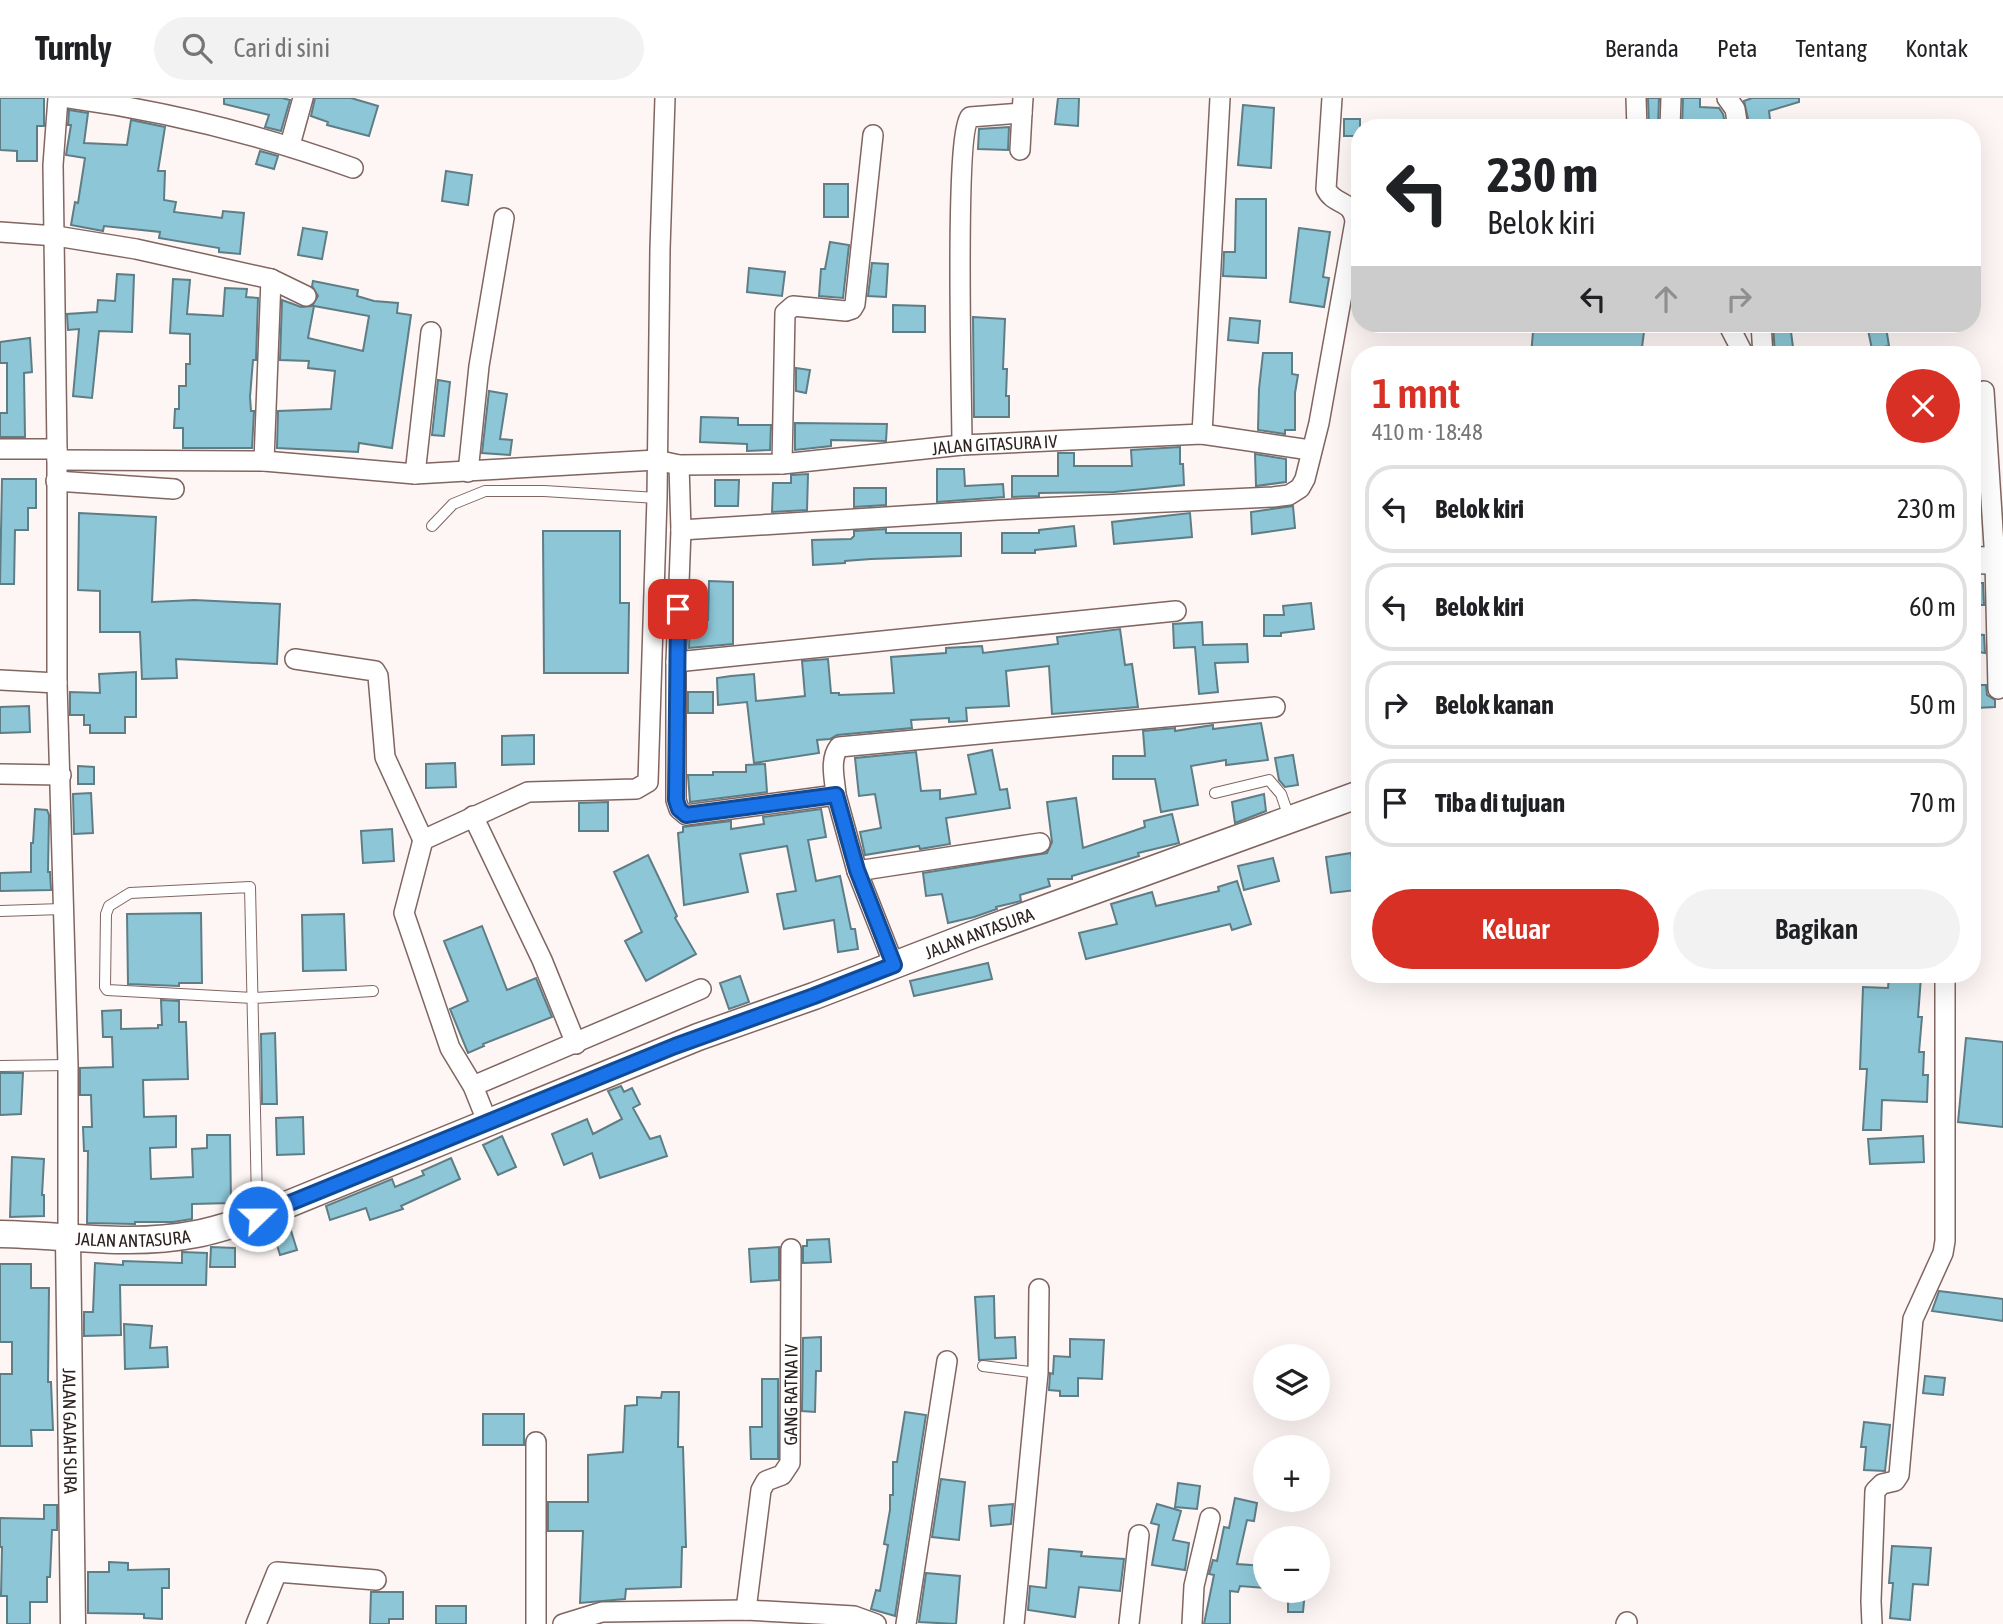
<!DOCTYPE html>
<html lang="id">
<meta charset="utf-8">
<style>
body{margin:0;font-family:"Asap Condensed",sans-serif;background:#f2f2f2;color:#202124;height:100vh;display:flex;flex-direction:column;font-size:26px;white-space:nowrap}
*{box-sizing:border-box;margin:0}
p{font-size:23px;color:#757577}
.icon{flex:none;width:38px;height:38px;fill:none;stroke:currentColor;stroke-width:2;stroke-linecap:round;stroke-linejoin:round}
.map{position:relative;flex:1;overflow:hidden}
.panel{position:absolute;left:1351px;top:248px;width:630px;height:637px;display:flex;flex-direction:column;background:#fff;border-radius:28px;box-shadow:0 7px 28px #0002}
.panel>*{flex:none}
.top-card{position:absolute;left:1351px;top:21px;width:630px;height:214px;border-radius:28px;box-shadow:0 7px 28px #0002;background:#fff;color:#202124;overflow:hidden}
.buttons{position:absolute;left:1253px;top:1246px;display:grid;gap:14px}
.buttons a{display:grid;place-items:center;width:77px;height:77px;border-radius:50%;background:#fff;box-shadow:0 7px 28px #0002;font-size:35px}
.pin{position:absolute;display:grid;place-items:center;width:60px;height:60px;color:#fff;margin:-30px;border-radius:14px;box-shadow:0 4px 10px #0006}
.me{position:absolute;width:77px;margin:-38px;rotate:68deg;stroke-linejoin:round;filter:drop-shadow(0 0 5px #0008)}
.turn{display:flex;align-items:center;gap:24px;height:147px;padding:0 21px;font-size:32px}
.turn .icon{width:91px;height:91px;stroke-width:2.5}
.turn b{display:block;font-size:49px;line-height:60px}
.lanes{display:flex;align-items:center;height:66px;padding:0 21px;background:#0003;justify-content:center;gap:35px;direction:ltr}
.lanes .off{opacity:.35}
.round{display:grid;place-items:center;flex:none;width:74px;height:74px;border-radius:37px;background:#f2f2f2}
.summary{display:flex;align-items:center;justify-content:space-between;height:119px;padding:0 21px}
h1{font-size:42px;font-weight:600;line-height:52px;color:#d93025}
.cta{display:flex;gap:14px;margin-top:auto;padding:14px 21px}
.cta a{flex:1;height:80px;border-radius:42px;background:#d93025;color:#fff;font-size:28px;font-weight:600;line-height:80px;text-align:center}
.cta a+a{background:#f2f2f2;color:#202124}
ul{padding:0;list-style:none}
li{display:flex;align-items:center;gap:21px;height:88px;margin:0 14px 10px;padding:0 7px;border:4px solid #e0e0e0;border-radius:28px}
li div{flex:1}
li b{display:block;font-size:26px}
li em{font-style:normal}
header{display:flex;align-items:center;gap:42px;box-sizing:border-box;height:98px;padding:0 35px;background:#fff;border-bottom:2px solid #e0e0e0}
header strong{font-size:33px}
nav{display:flex;gap:38px;margin-inline-start:auto;font-size:24px}
.search{width:490px;height:63px;background:#f2f2f2;display:flex;align-items:center;gap:18px;box-sizing:border-box;padding:0 24px;border-radius:38px;color:#757577;font-size:26px}
.map>svg:first-child{display:block}
.building{fill:#8dc7d7;stroke:#5f7d85;stroke-width:2;fill-rule:evenodd}
.lines{fill:none;stroke-linecap:round;stroke-linejoin:round}
.service-casing{stroke:#806560;stroke-width:12}
.minor-casing{stroke:#806560;stroke-width:22}
.tertiary-casing{stroke:#806560;stroke-width:27}
.secondary-casing{stroke:#806560;stroke-width:29}
.service{stroke:#fff;stroke-width:10}
.minor{stroke:#fff;stroke-width:19}
.tertiary{stroke:#fff;stroke-width:24}
.secondary{stroke:#fff;stroke-width:26}
.route-casing{stroke:#114b97;stroke-width:18}
.route{stroke:#1a73e8;stroke-width:12}
.labels{text-anchor:middle;dominant-baseline:central;stroke-width:5;stroke-linejoin:round;paint-order:stroke}
.street-label{font-size:18px;fill:#2e2320;stroke:#fff}
</style>
<header>
<strong>Turnly</strong>
<div class="search"><svg class="icon" aria-label="search" viewBox="0 0 24 24"><circle cx="10" cy="10" r="6"/><path d="M15 15l6 6"/></svg>Cari di sini</div>
<nav><a>Beranda</a><a>Peta</a><a>Tentang</a><a>Kontak</a></nav>
</header>
<div class="map">
<svg width="2003" height="1526" viewBox="0 0 2003 1526">
<rect width="100%" height="100%" fill="#fdf6f5"/>
<!-- building -->
<path class="building" d="M0,0H44V28H37V63H17V53L0,52Z
M224,0H282L290,2L281,33L265,29L269,17L224,6Z
M315,0H351L378,8L369,38L327,27L328,24L311,18Z
M1058,0H1079L1078,28L1055,26Z
M1648,0H1659L1658,30H1649Z
M1683,0H1700V9L1719,10L1723,16L1726,30H1682Z
M1752,0H1799V4L1769,13L1771,30H1750L1744,3Z
M1243,7L1274,10L1271,70L1238,67Z
M69,12L88,15L84,45L127,47L131,22L165,29L158,73H165L164,102L176,104L174,114L222,120L223,113L244,115L240,156L219,154V150L159,140L160,134L104,128L103,133L71,127L75,104L78,105L85,60L66,57L71,27H68Z
M1344,21H1360V38H1344Z
M1009,29L1008,52L978,51L979,31Z
M260,53L278,58L274,71L256,66Z
M446,73L472,77L468,107L442,103Z
M824,86H848V119H824Z
M1236,101H1266V180L1223,178L1224,154H1235Z
M303,130L327,134L322,161L298,157Z
M1299,130L1330,134L1323,179L1329,180L1324,209L1290,204Z
M830,144L849,147L843,200L819,198L821,171H825Z
M872,165L888,166L886,199L868,198Z
M749,170L785,174L782,198L747,194Z
M117,176L134,177L132,234L99,233L92,300L73,298L79,231L68,232L67,216L97,214L98,202L115,203Z
M173,181L190,182L187,216L223,218L225,190L247,191L246,199L258,200L256,262H253L250,299L251,313H254L252,350H183V330H174L175,311H179V288H186V266H190V236L170,235Z
M313,183L358,192L357,198L374,203L398,205L397,215L411,217L392,350L359,345L358,354L277,350L278,313L331,311L335,273L308,270L309,263L280,262L282,202L301,209L312,208L318,198L312,188ZM314,208L369,218L363,253L308,240Z
M893,207L925,208V234H893Z
M973,219L1005,221L1003,271H1007L1006,298H1009V319H974Z
M1230,220L1260,223L1258,245L1228,242Z
M1540,226H1645L1641,257H1531L1533,234H1539Z
M1773,226H1790L1794,257H1775Z
M1886,229L1889,248L1872,251L1868,232Z
M30,240L32,274L24,275L25,339H0V315H7V265H0V244Z
M1263,255H1292V276L1298,277L1295,295V332H1285V336L1258,332L1259,291Z
M796,270L810,272L806,295L796,293Z
M438,282L450,284L444,338L432,337Z
M489,293L507,296L500,341L512,342L510,357L482,355Z
M701,319L738,320V327H771L770,352L747,353V346L700,344Z
M795,325L887,326L886,343L831,342V348L795,352Z
M1972,343H1975L1978,391H1976L1975,384L1972,385Z
M1180,349V366H1183L1184,387L1114,394L1039,395V398L1012,399V378H1058V355H1074V368H1132L1131,352Z
M1255,356L1286,361V384L1256,388Z
M937,371H964L965,388L1003,386L1004,399L937,404Z
M808,376L807,412L772,414L773,385H791V377Z
M2,381H36V410H28V432H15L14,486H0Z
M715,382H739L738,408H715Z
M854,390H886V407L854,409Z
M1293,408L1295,430L1252,436L1251,414Z
M79,415L156,419L152,504L194,502L280,506L277,566L176,561L177,580L142,581L140,534H100V493L78,492Z
M1190,415L1192,439L1114,446L1112,424Z
M1074,428L1076,448L1035,452V455H1002V435H1039V432Z
M886,431V435H961V458L871,461L845,463V465L813,467L812,442L851,441L854,438V433Z
M543,433H620V505H629L628,575H544Z
M709,483L733,484V546L689,550L690,523L708,522Z
M1972,485H1983L1984,507H1972Z
M1311,505L1314,531L1281,535V538H1264V517H1284L1283,508Z
M1202,524L1203,547L1247,546L1248,564L1215,565L1218,594L1199,596L1195,549L1174,550L1173,526Z
M1120,531L1125,567L1132,566L1138,609L1052,616L1049,568L1006,573L1009,608L966,610L967,623L949,624V620L911,622L912,630L837,637L830,641L817,642L819,655L754,665L747,604L718,607L717,580L731,578L754,576L756,603L805,598L802,563L828,561L831,595H839V597L894,595L891,559L946,555V550L982,548L983,555L1058,546L1057,539Z
M1972,536L1984,537L1985,555L1972,553Z
M136,574V619H125V635H90V627H84V617H70V594L100,595L99,576Z
M1975,587H1986L1987,597L1995,602V609L1976,610Z
M688,594H713V615H688Z
M29,608L30,634L0,635V609Z
M1261,625L1268,662L1226,667V662L1191,668L1198,707L1161,714L1155,681H1113V658H1145L1143,633L1175,630V633L1213,627V631Z
M534,637V666L502,667V638Z
M992,652L1000,692L1007,691L1010,710L946,720L950,746L920,751L919,748L865,757L860,734L881,730L875,696L859,698L855,660L916,654L921,693L940,692V701L976,696L968,657Z
M1293,657L1298,687L1285,689L1279,682L1275,660Z
M455,665L456,689L426,690V666Z
M765,666L767,694L690,704L688,677H713V674H746V667Z
M78,668L94,669V686H78Z
M91,695L93,735L74,736L73,696Z
M1264,696L1266,713L1235,725L1232,704Z
M1076,700L1083,750L1145,729L1144,723L1172,716L1179,745L1138,755L1139,758L1072,778V781H1048L1050,788L1020,797L1021,803L996,809L997,811L974,819L948,825L942,796L926,798L923,775L1047,755L1052,744L1047,704Z
M608,704V733H579V705Z
M35,711L47,712L49,717L48,774H50L51,792L0,793V775L31,774V745H33Z
M821,711L826,739L808,742L816,783L840,778L851,831H855L858,851L838,854L834,822L784,831L777,796L796,793L787,748L740,756L748,794L684,807L678,735L683,734V729L731,723V731L764,726L763,719Z
M392,731L394,763L363,765L361,733Z
M1351,755L1357,792L1331,795L1326,759Z
M648,757L677,818L675,820L696,856L646,883L625,843L642,834L614,774Z
M1273,760L1279,783L1244,792L1238,768Z
M1237,783L1251,826L1232,832L1230,826L1086,861L1079,835L1117,826L1111,806L1152,794L1156,808L1219,793L1218,789Z
M201,815L202,885H179V888L128,886L127,816Z
M344,816L346,872L303,873L302,817Z
M482,828L507,892L536,880L552,919L483,946L484,948L468,955L450,911L468,903L444,843Z
M988,865L992,881L914,898L910,883Z
M1889,877L1921,879L1918,919H1922L1919,954H1924L1923,977H1928L1927,1004L1882,1002L1881,1032H1863L1867,971H1860L1863,889L1888,890Z
M740,878L749,904L729,911L720,885Z
M161,902L179,903V924H186L188,981L143,982L144,1019L176,1018V1049L150,1050L151,1081L193,1079L192,1051L207,1050V1037H230L231,1105L192,1106V1121L173,1124H135V1126L87,1125L88,1053H84L83,1029H92L91,997H80V970L113,969L112,939H103L102,913L121,912V931L158,930V927H162Z
M275,935L277,1006H262L261,936Z
M1966,940L2003,944V1029L1958,1024Z
M0,975H23L21,1016L0,1017Z
M621,988L624,994L632,990L640,1006L633,1010L650,1041L660,1038L667,1058L600,1080L592,1055L564,1067L552,1036L587,1021L593,1036L622,1021L608,993Z
M303,1019L304,1056L277,1057L276,1020Z
M502,1038L516,1069L498,1077L483,1047Z
M1923,1038L1924,1064L1870,1066L1868,1041Z
M12,1059L44,1061L42,1097H44V1118L10,1119Z
M451,1060L460,1081L401,1108L403,1111L370,1122L366,1110L330,1122L326,1108L392,1081L395,1089L424,1077L422,1073Z
M288,1123L297,1152L280,1157L272,1130Z
M829,1141L831,1164L803,1165V1148H807V1142Z
M211,1149L235,1150V1169H210Z
M779,1149V1182L751,1184L749,1151Z
M182,1154L207,1155L206,1187H120L121,1237L84,1238V1214H93L95,1165L123,1167V1163L182,1165Z
M0,1166H31V1190H49L48,1284H51L53,1332H31L32,1348H0V1276H12V1244H0Z
M1939,1193L2003,1201V1223L1932,1213Z
M994,1198L995,1240L1015,1239L1016,1260L979,1262L975,1199Z
M124,1226L152,1228L150,1250L167,1249L168,1269L125,1271Z
M821,1239V1273H816L815,1314L802,1313L803,1240Z
M1070,1241L1104,1242L1102,1281L1078,1280V1298H1060V1293L1049,1292L1050,1275L1053,1276L1054,1258L1070,1259Z
M1925,1278L1945,1280L1943,1297L1923,1295Z
M762,1281H778V1361H751L750,1329H762Z
M662,1294H679L678,1349H683L686,1449H682L681,1489L626,1491L625,1501L580,1505L583,1433H548V1404H588V1357L623,1354L625,1308L637,1307V1299L661,1300Z
M905,1314L926,1317L895,1518L871,1511L876,1492L880,1493L888,1447L884,1446L890,1412V1397H893V1364H897Z
M483,1316H524V1347H483Z
M1864,1324L1890,1327L1885,1373L1864,1372L1866,1349H1861Z
M941,1381L965,1384L959,1442L932,1439Z
M1178,1385L1200,1388L1197,1411L1175,1409Z
M1235,1400L1257,1405L1254,1423L1247,1422L1237,1466L1265,1468V1490L1240,1488L1238,1494L1230,1493V1526H1204L1214,1477L1209,1476L1213,1462L1217,1463L1224,1429L1229,1430Z
M1013,1406L1011,1426L991,1428L989,1408Z
M1157,1406L1181,1413L1173,1442L1189,1445L1185,1472L1152,1467L1159,1427L1151,1425Z
M44,1407H57V1432H52L50,1479H47V1504H30V1526H7V1498H1L2,1449H0V1420L44,1421Z
M1892,1448L1931,1450L1928,1487L1913,1486L1910,1522L1890,1520L1893,1485H1889Z
M1049,1451L1082,1454L1081,1458L1124,1461L1120,1493L1079,1489L1075,1519L1028,1512L1030,1488L1046,1490Z
M109,1464L128,1465V1472L169,1471V1490H162V1521L144,1520V1516L88,1515V1474H109Z
M926,1475L960,1478L956,1526L919,1524Z
M1288,1493H1305L1303,1514H1288Z
M371,1494H403V1521H389V1526H370Z
M436,1508H466V1526H436Z"/>
<g class="lines">
<defs>
<path id="service" d="M432,428L453,406L485,393H544L657,400
M1215,695L1269,682L1281,696L1290,722
M0,813L62,811
M0,968L68,967
M258,1118L257,1103L250,789L130,795L109,808L106,816L105,889L107,892L253,900L373,893
M983,1268L1038,1275"/>
<g id="minor">
<path d="M58,0L53,67L57,351V585L68,967V1141"/>
<path d="M69,0C167,13 261,37 353,70"/>
<path d="M1636,0L1637,30"/>
<path d="M1727,0L1735,11L1738,30"/>
<path d="M1670,30L1671,0"/>
<path d="M290,47L303,0"/>
<path d="M1020,52L1022,15"/>
<path d="M0,134L56,138L136,151L271,181L306,198"/>
<path d="M1728,226L1744,257"/>
<path d="M1761,226L1763,257"/>
<path d="M1984,293L1995,463L1998,591"/>
<path d="M1202,336L1220,0"/>
<path d="M962,347C962,304 954,37 970,19L1022,15L1023,0"/>
<path d="M0,351H57"/>
<path id="s1" d="M57,362L264,363L415,376L656,362L679,367L782,366L962,347L1202,336L1310,352"/>
<path d="M264,363L271,181"/>
<path d="M782,366L785,215L793,208L846,213L852,211L855,206L873,37"/>
<path d="M679,367L681,432L676,564V702L679,711L686,717L836,697L857,773L894,867"/>
<path d="M468,374L479,268L504,120"/>
<path d="M415,376L431,234"/>
<path d="M56,383L174,391"/>
<path d="M681,432L997,412L1273,399L1289,397L1300,390L1305,381L1319,325L1355,124C1353,101 1334,108 1326,91L1332,0"/>
<path d="M295,561L375,573L378,578L385,659L423,742"/>
<path d="M676,564L1176,513"/>
<path d="M0,582L57,585"/>
<path d="M0,676L61,677"/>
<path d="M836,697C835,682 829,662 839,649L1275,609"/>
<path d="M473,718L542,862L576,946"/>
<path d="M857,773L1040,745"/>
<path d="M473,988L701,891"/>
<path d="M487,1023L473,988L450,950L404,815L423,742L528,694L636,691L648,684L657,400L660,151L665,0"/>
<path d="M536,1344V1526"/>
<path id="s2" d="M746,1512L761,1392L766,1383L782,1377L790,1365L791,1151"/>
<path d="M256,1526L277,1474L376,1482"/>
<path d="M563,1526L602,1514L746,1512L854,1518L876,1526"/>
<path d="M906,1526L947,1263"/>
<path d="M1014,1526L1038,1275L1039,1191"/>
<path d="M1129,1526L1139,1437"/>
<path d="M1192,1526L1194,1488L1210,1420"/>
<path d="M1626,1526L1627,1524"/>
<path d="M1872,1526L1871,1503L1875,1393L1882,1386L1895,1383L1899,1377L1913,1221L1943,1155L1945,1143V877"/>
</g>
<g id="tertiary">
<path id="s3" d="M68,1141L73,1526"/>
</g>
<g id="secondary">
<path d="M1972,462L2003,463"/>
<path id="s4" d="M0,1136C65,1137 131,1149 196,1136C217,1132 238,1125 259,1118L698,939L814,898L972,837L1360,696"/>
</g>
</defs>
<!-- service casing -->
<use href="#service" class="service-casing"/>
<!-- minor casing -->
<use href="#minor" class="minor-casing"/>
<!-- tertiary casing -->
<use href="#tertiary" class="tertiary-casing"/>
<!-- secondary casing -->
<use href="#secondary" class="secondary-casing"/>
<!-- service -->
<use href="#service" class="service"/>
<!-- minor -->
<use href="#minor" class="minor"/>
<!-- tertiary -->
<use href="#tertiary" class="tertiary"/>
<!-- secondary -->
<use href="#secondary" class="secondary"/>
</g>
<g class="lines">
<defs>
<path id="route" d="M258,1118L675,948L814,898L894,867L857,772L836,697L686,717L679,711L676,702L678,511"/>
</defs>
<!-- route casing -->
<use href="#route" class="route-casing"/>
<!-- route -->
<use href="#route" class="route"/>
</g>
<g class="labels">
<!-- street labels -->
<g class="street-label">
<text stroke="none"><textPath href="#s1" startOffset="940">JALAN GITASURA IV</textPath></text>
<text stroke="none"><textPath href="#s4" startOffset="1036">JALAN ANTASURA</textPath></text>
<text stroke="none"><textPath href="#s4" startOffset="133">JALAN ANTASURA</textPath></text>
<text stroke="none"><textPath href="#s2" startOffset="231">GANG RATNA IV</textPath></text>
<text stroke="none"><textPath href="#s3" startOffset="192">JALAN GAJAH SURA</textPath></text>
</g>
</g>
</svg>
<div class="buttons">
<a><svg class="icon" aria-label="layers" viewBox="0 0 24 24"><path d="M12 4l9 5-9 5-9-5zM3 14l9 5 9-5"/></svg></a>
<a>+</a>
<a>−</a>
</div>
<div class="pin" style="left:678px;top:511px;background:#d93025"><svg class="icon" aria-label="arrive" viewBox="0 0 24 24"><path d="M6 21V4h12l-3 4 3 4H6"/></svg></div>
<svg class="me" style="left:258px;top:1118px" viewBox="-20 -20 40 40"><circle r="17" fill="#1a73e8" stroke="#fff" stroke-width="3"/><path d="M0-11L8 9 0 5-8 9z" fill="#fff"/></svg>
<div class="top-card">
<div class="turn"><svg class="icon" aria-label="left" viewBox="0 0 24 24"><path d="M17 20v-9H6M10 6l-5 5 5 5"/></svg><div><b>230 m</b>Belok kiri</div></div>
<div class="lanes"><svg class="icon" aria-label="left" viewBox="0 0 24 24"><path d="M17 20v-9H6M10 6l-5 5 5 5"/></svg><svg class="icon off" aria-label="ahead" viewBox="0 0 24 24"><path d="M12 20V5M6 11l6-6 6 6"/></svg><svg class="icon off" aria-label="right" viewBox="0 0 24 24"><path d="M7 20v-9h11M14 6l5 5-5 5"/></svg></div>
</div>
<section class="panel">
<div class="summary"><div><h1>1 mnt</h1><p>410 m · 18:48</p></div><a class="round" style="background:#d93025;color:#fff"><svg class="icon" aria-label="close" viewBox="0 0 24 24"><path d="M6 6l12 12M18 6L6 18"/></svg></a></div>
<ul>
<li><svg class="icon" aria-label="left" viewBox="0 0 24 24"><path d="M17 20v-9H6M10 6l-5 5 5 5"/></svg><div><b>Belok kiri</b></div><em>230 m</em></li>
<li><svg class="icon" aria-label="left" viewBox="0 0 24 24"><path d="M17 20v-9H6M10 6l-5 5 5 5"/></svg><div><b>Belok kiri</b></div><em>60 m</em></li>
<li><svg class="icon" aria-label="right" viewBox="0 0 24 24"><path d="M7 20v-9h11M14 6l5 5-5 5"/></svg><div><b>Belok kanan</b></div><em>50 m</em></li>
<li><svg class="icon" aria-label="arrive" viewBox="0 0 24 24"><path d="M6 21V4h12l-3 4 3 4H6"/></svg><div><b>Tiba di tujuan</b></div><em>70 m</em></li>
</ul>
<div class="cta"><a>Keluar</a><a>Bagikan</a></div>
</section>
</div>
